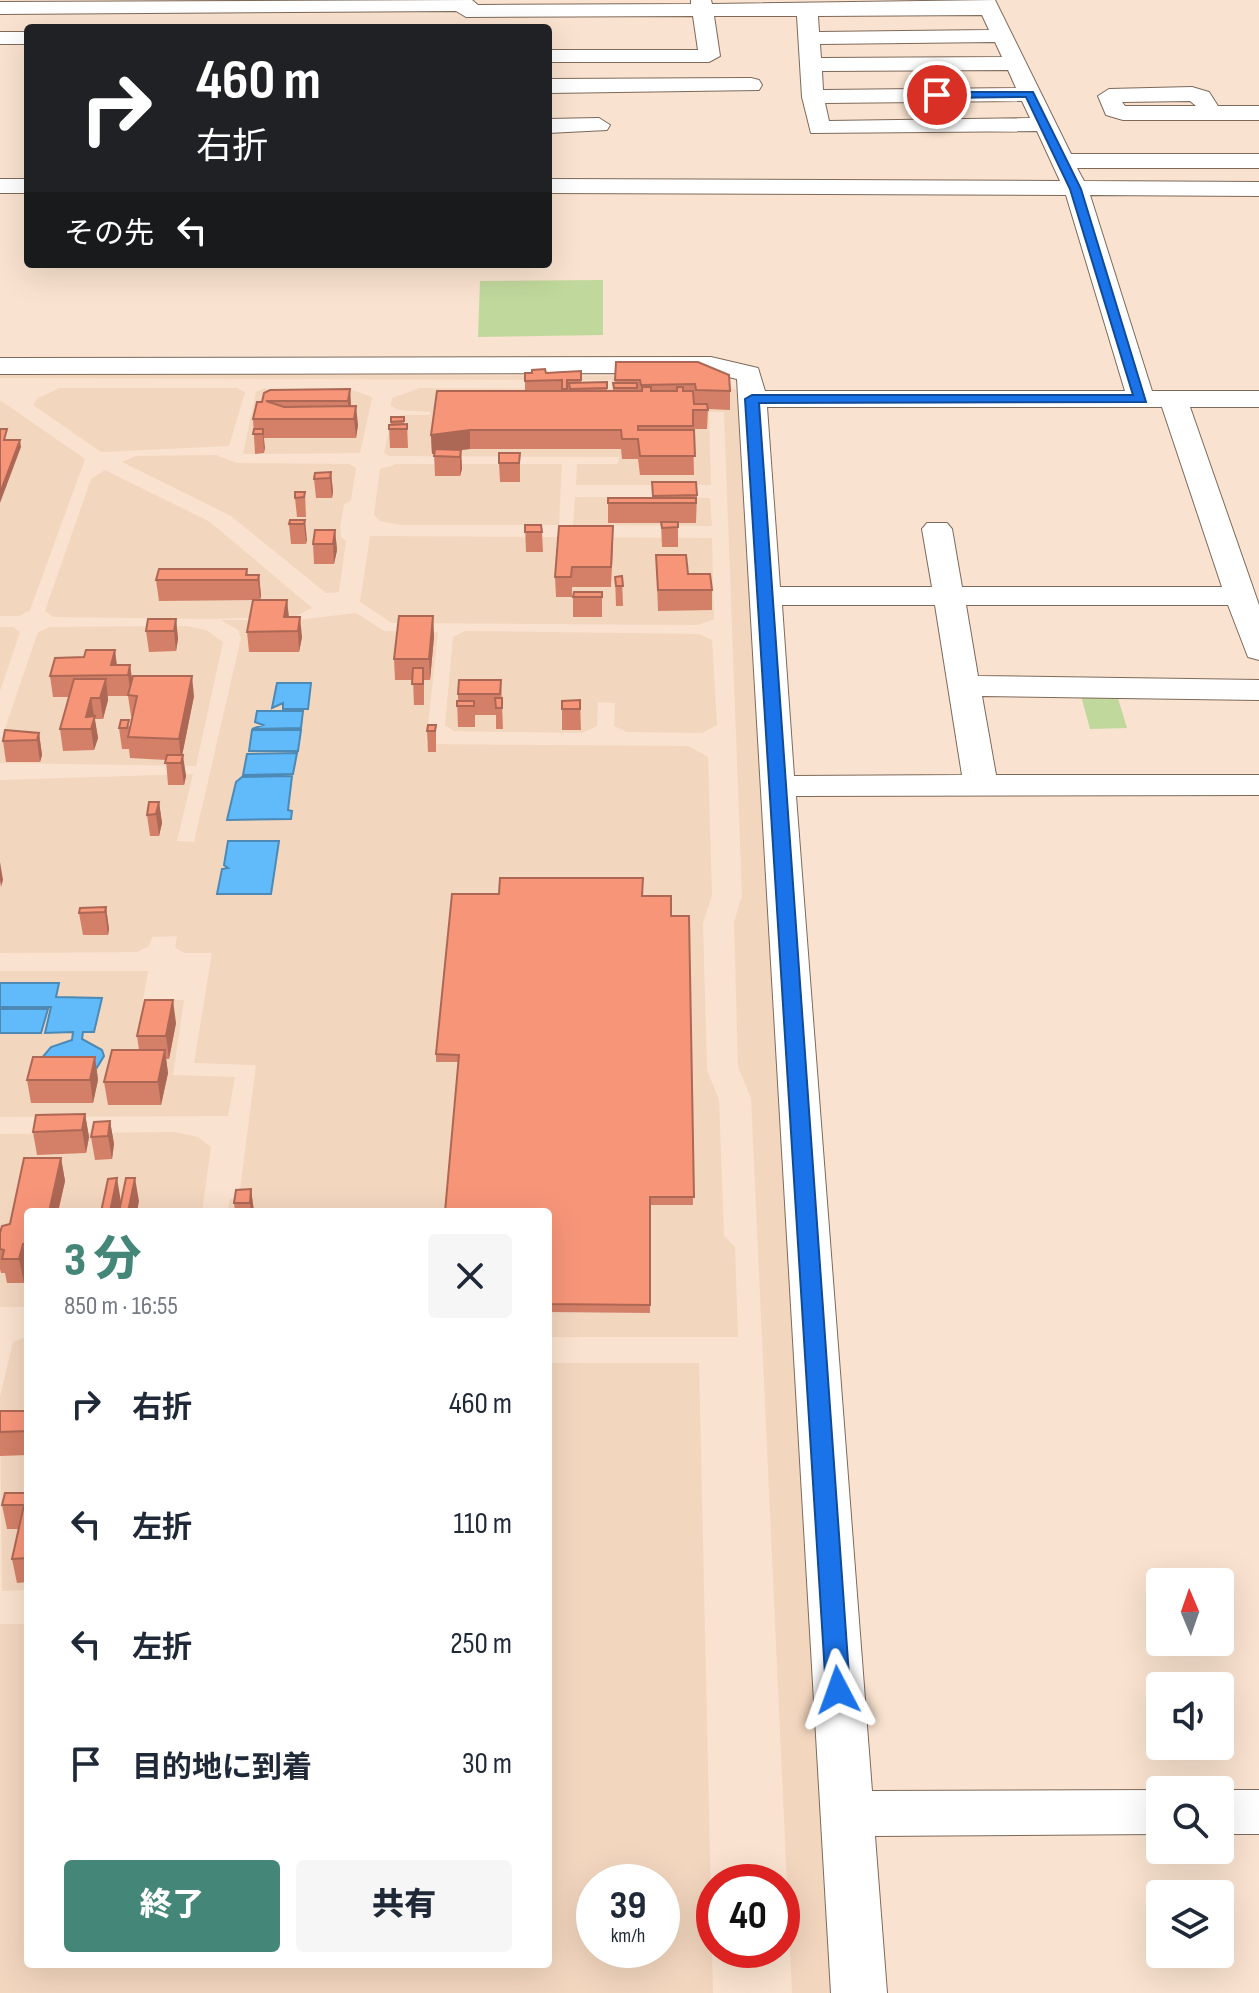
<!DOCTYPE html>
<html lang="ja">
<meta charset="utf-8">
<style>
body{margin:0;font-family:"Sofia Sans Condensed","Noto Sans JP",sans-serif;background:#f6f6f7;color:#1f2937;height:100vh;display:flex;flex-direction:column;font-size:30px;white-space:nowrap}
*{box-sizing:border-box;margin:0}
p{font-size:26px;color:#747a83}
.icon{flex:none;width:44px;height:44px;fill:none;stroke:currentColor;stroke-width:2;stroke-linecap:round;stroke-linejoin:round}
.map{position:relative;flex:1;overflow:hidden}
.sheet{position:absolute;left:24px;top:1208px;width:528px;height:760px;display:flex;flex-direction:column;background:#fff;border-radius:8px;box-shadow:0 8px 32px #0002}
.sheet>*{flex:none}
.hud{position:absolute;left:24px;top:24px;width:528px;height:244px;border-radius:8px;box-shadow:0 8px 32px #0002;background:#202124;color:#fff;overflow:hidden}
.needle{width:52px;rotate:358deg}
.fabs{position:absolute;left:1146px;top:1568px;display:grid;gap:16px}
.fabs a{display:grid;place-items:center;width:88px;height:88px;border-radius:8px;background:#fff;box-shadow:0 8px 32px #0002;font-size:40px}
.speed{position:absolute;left:576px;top:1864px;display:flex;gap:16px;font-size:40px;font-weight:700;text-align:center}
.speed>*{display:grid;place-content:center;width:104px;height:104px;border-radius:50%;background:#fff;box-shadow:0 8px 32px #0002;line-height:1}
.speed small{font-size:20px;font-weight:400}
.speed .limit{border:12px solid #d22;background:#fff;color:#111}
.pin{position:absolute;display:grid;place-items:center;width:68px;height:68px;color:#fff;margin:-34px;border:4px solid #fff;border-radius:50%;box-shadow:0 2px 8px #0007}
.me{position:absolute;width:88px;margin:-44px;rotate:356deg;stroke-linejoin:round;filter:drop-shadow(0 0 6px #0008)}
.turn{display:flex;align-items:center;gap:28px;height:168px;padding:0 40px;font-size:36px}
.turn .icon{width:104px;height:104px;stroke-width:2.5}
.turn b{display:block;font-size:56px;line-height:68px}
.then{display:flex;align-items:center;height:76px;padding:0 40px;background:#0003;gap:16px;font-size:30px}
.round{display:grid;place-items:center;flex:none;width:84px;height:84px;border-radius:8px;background:#f6f6f7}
.overview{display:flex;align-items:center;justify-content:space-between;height:136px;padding:0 40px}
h1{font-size:48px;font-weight:800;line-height:60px;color:#448779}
.button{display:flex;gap:16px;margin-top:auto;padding:16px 40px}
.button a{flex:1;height:92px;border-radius:8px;background:#448779;color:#fff;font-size:32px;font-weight:800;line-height:92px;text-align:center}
.button a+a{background:#f6f6f7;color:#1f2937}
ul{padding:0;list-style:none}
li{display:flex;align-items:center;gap:24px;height:120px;padding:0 40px}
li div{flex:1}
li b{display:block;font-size:30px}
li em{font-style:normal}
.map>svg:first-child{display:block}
.built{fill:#f3d6be;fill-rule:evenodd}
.green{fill:#c1d89c}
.water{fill:#61bbfb;stroke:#4c89b4;stroke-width:2}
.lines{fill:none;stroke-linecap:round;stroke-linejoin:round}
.minor-casing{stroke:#7e6a5a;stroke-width:2}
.minor{fill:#fff;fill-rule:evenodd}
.wall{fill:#d48068}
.shaded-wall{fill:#ad6855}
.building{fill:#f79579;stroke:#ad6855;stroke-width:2}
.route{fill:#1a73e8;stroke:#114b97;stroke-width:2}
</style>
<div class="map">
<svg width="1259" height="1993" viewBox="0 0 1259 1993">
<rect width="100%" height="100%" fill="#f9e2cf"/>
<!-- built -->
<path class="built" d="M0,374L698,376L739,391L839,1993H792L751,1098L738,1067L734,922L742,896L724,412H709L711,485H576L577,464H618L619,457L390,456L384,453L391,420L402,415H430V412L398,410L391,406L392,398L420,388L612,389V380L0,378Z
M60,388H236L245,392L229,446L101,452L33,405L38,398Z
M265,388L271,392L349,389L369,396L372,398L360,453L243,454L256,392Z
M0,400L85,459L30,610L19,616H0Z
M216,455L237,463L349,464L356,468L351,500L344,505L340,527L341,537L346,541L339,592L326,593L231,516L122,462L136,456Z
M397,464H562L559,525H401L380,521L374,515L380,469Z
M105,470L210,522L312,608L296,616L210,619L53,617L45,611L91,479Z
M575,497L710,498L712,526L573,525Z
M370,536L712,538L714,619L698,625L392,623L360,602Z
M356,613L384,631L438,632L426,744L688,746L708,757L712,895L703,923L707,1070L719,1100L724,1236L735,1247L738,1337H548V1212H227L230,1199L239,1198L256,1065L194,1063L212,953H185L175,948L177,936L152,937L149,946L137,952L0,953V780L193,774L177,841L194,842L241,638L238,630L221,620H298Z
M186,626L206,630L223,642L196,766L0,763V743L38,632L50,627Z
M0,627H13L20,632L0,691Z
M465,631L699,634L712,640L717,725L702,733L627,732L614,726L615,703L598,702L597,726L582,733L454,731L445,725L453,637Z
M0,971H148L143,1000H184L173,1075L235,1077L228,1116L0,1117Z
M174,1132L198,1137L211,1147L202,1212H28V1307H0V1134Z
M28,1336V1590L2,1591L0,1397L13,1342Z
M548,1363H699L713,1993H0V1624H28V1964H548ZM594,1882H662V1950H594Z"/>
<!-- green -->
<path class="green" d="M603,280V335L478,337L480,281Z
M1117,695L1127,728L1090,729L1081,696Z"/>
<!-- water -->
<path class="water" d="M277,683H311L308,709H283V703L272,708Z
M257,711H303L301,728L252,729L263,725L255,722Z
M252,730H301L298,751H249Z
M297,753L293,774L243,775L247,754Z
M292,776L288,810L292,811L291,819L227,820L236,782L242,777Z
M228,841H279L271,894H217L222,869L228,868L224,865Z
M0,983H59L56,997L102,998L94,1032H83L82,1039L102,1050L104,1056L96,1069L88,1074L41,1059L51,1047L72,1040L73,1032L45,1033L51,1007H0Z
M0,1009H48L41,1033H0Z"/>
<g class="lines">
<defs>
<path id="minor" d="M472,0L478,5L691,4V0H711L712,4L995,0L1071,154H1259V168H1077L1084,181L1259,182V196L1090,195L1152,391H1259V407H1190L1259,605V660L1248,657L1228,605H966L978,676L1259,680V700L982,696L996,775H1259V795L796,796L872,1791L1160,1790H1161L1160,1834L875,1836L887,1993H831L737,379L711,373L0,374V358L711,357L758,368L765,391H1125L1066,195L548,193V179L1060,181L1037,131L811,133L802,97L797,16H714L720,56L709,62H548V50H698L693,16L466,17L456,11L0,14V2ZM982,15L989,30L819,32L818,16ZM995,42L1002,57L821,58L820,44ZM1008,70L1016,88L823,90L822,71ZM1022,101L1030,118L829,121L825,103ZM767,407H1162L1222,587H962L952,529L947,523H927L922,529L932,587H780ZM782,605H935L962,775L794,776Z
M0,32H28V44H0Z
M751,78L759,80L762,85L759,90L548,93V79Z
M1192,87L1209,92L1218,106H1259V120H1123L1106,115L1098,96L1109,89ZM1190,101L1196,106H1125L1122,102Z
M599,118L610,125L607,130L548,133V119Z
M0,179H28V193H0Z
M1220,1790H1259V1834H1220Z"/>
</defs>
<!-- minor casing -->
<use href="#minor" class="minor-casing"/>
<!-- minor -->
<use href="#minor" class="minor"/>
</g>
<!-- wall -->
<path class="wall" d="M616,362L730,391V410L708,409L707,429H693L694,475H640L638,459H622L621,449H470L461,450L462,469L460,476H435L434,454H432L431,435L525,391V373L581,371V382H607V391H613V383H615Z
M350,389L351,406L358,425L356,438H264V453L255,454L253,419L257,402Z
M391,417H404V424H407L408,448H390L389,425H391Z
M520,453V482H500L499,463Z
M331,472L333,492L332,498H316L314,479Z
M652,482L697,495L696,523H678V547H662L661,523H608V498H652Z
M305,492L306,517H297L295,498Z
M305,520L306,544H291L289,524Z
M525,525L542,532L543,552H526Z
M335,530L337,550L334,564H314L313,544Z
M613,546L611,587H572V597H556L555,577Z
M656,555L712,590V610L658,611Z
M247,569L248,575H259L261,596L260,600L159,601L156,580Z
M622,576L623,606H616L615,577Z
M602,592V617H573V597Z
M287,600L289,617L302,637L299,652H249L247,632Z
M433,616L434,637L430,680H424V705H414L413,680H395L394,659Z
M176,619L178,639L176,651L149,652L146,631Z
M115,650L117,665H130L132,679L194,696L182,755L186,776L184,785H168L166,760L130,758L129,749H122L119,728L130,726L132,716H131L128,696H108V700L103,719H95L98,738L94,750L63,751L60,729L69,697H53L50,676L84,657Z
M501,680L503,729H496V715H475V727H458L457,701H458V694Z
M580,700L581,730H562V701Z
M436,725V752H428L427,731Z
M39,733L42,755L40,762H6L3,741Z
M159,802L162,823L159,836H150L147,815Z
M642,896L671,916H689L693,1205H650V1313L548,1312V1212L458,1062H436V1054Z
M106,907L109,929L108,935H83L79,913Z
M176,1023L169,1059H166L168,1073L161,1105H108L104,1082L139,1050L137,1036Z
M95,1057L98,1080L93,1103H31L27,1080Z
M85,1114L89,1137L86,1153L37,1155L33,1132Z
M110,1121L114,1144L112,1159L95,1160L91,1137Z
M61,1158L65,1181L58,1212H28V1268H27L24,1283H7L5,1273H1L0,1269V1233L10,1224Z
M251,1189L254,1212H235L234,1203Z
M0,1411H28V1455L0,1456Z
M28,1493V1582L17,1583L12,1559L19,1529H7L2,1505Z"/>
<!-- shaded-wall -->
<path class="shaded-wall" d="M350,389L351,408L349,420L348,401Z
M356,406L358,425L356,438L354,419Z
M263,429L265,448L264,453L263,434Z
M470,430V449L461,450L462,469L460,476V457L461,450L432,454L431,435Z
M20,440L21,447L0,503V493Z
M331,472L333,492L332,498L330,478Z
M305,520L307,540L306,544L304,524Z
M335,530L337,550L334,564L333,544Z
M259,575L261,596L260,600L258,580Z
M287,600L289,621L284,617Z
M433,616L434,637L430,680L429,659Z
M300,617L302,637L299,652L298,631Z
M176,619L178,639L176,651L174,631Z
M115,650L117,671L111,665Z
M130,665L133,686L131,696L128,675Z
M192,676L194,696L181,761L179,739Z
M106,679L108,700L103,719L100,698Z
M91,698L98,738L94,750L91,729L86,717Z
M39,733L42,755L40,762L37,740Z
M183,755L186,776L184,785L181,763Z
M159,802L162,823L159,836L156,814Z
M0,862L3,880L1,887L0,880Z
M106,907L109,929L108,935L105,912Z
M173,1000L176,1023L169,1059L166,1036Z
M165,1050L168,1073L161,1105L158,1082Z
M95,1057L98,1080L93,1103L90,1080Z
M85,1114L89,1137L86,1153L82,1130Z
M110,1121L114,1144L112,1159L108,1136Z
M61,1158L65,1181L58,1212H49Z
M117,1178L121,1202L118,1212H110Z
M135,1178L139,1201L137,1212H128Z
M251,1189L254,1212H251L250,1203Z
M23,1244L27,1268L24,1283L19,1259Z"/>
<!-- building -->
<path class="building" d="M616,362H698L729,375L730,391L696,390L695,384L641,385L640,380H615Z
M545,369L546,373L581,371V380H567V389H562V380L525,381V373H532V370Z
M607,382V388L570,389L569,383Z
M613,383H637V388H614Z
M642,387H651V391H677V387H683V391H693L694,404H707L708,410H693V426H638V430H694L695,456H640L638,439H622L621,430H470L431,435L437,391H642Z
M350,389L348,401H266L284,407L356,406L354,419H253L257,402H262L264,393L270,390Z
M391,417H404V421L391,422Z
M407,424V429H389V425Z
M0,429H7L4,440H20L0,493Z
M254,429H263V434H253Z
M435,449L461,450L460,457L434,456Z
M499,453H520L519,463H499Z
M331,472L330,478L314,479L315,473Z
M652,482H696L697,495L653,496Z
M295,492H305L304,497L295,498Z
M608,498H696V503H608Z
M290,520H305L304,524H289Z
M661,522H678V527L662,528Z
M525,525H541L542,532H525Z
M559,526H613L611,567H572L571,577H555Z
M315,530H335L333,544H313Z
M656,555H686L688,574H710L712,590H658Z
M159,569H247L246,575H259L258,580H156Z
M622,576L623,586H616L615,577Z
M574,592H602V597H573Z
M253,600H287L284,617H300L298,631L247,632Z
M399,616H433L429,659H394Z
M148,619H176L174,631H146Z
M86,650H115L111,665H130L128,675L50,676L55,658L84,657Z
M413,668H423V684H412Z
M133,676H192L179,739L128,737L137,696L128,695Z
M74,679H106L100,698H91L86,717L95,716L91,729H60Z
M459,680H501L500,694H458Z
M495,698H502V708H496Z
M580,700V709H562V701Z
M457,701H474V706H457Z
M121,720H129L127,728H119Z
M428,725H436L435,731H427Z
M5,730L39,733L37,740L3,741Z
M167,755H183L181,763H165Z
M149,802H159L156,814L147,815Z
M500,878H643L642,896H671V916H689L694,1197H650V1305L548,1304V1212H445L459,1055L436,1054L452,894H499Z
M106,907L105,912L79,913L80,908Z
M145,1000H173L166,1036H137Z
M112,1050H165L158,1082H104Z
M33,1057H95L90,1080H27Z
M85,1114L82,1130L33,1132L36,1115Z
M110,1121L108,1136L91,1137L94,1122Z
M24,1158H61L49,1212H28V1244H23L19,1259H2L4,1250L0,1249V1233L2,1226L10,1224Z
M117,1178L110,1212H101L108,1179Z
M126,1178H135L128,1212H119Z
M251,1189L250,1203H234L236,1190Z
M0,1411H28V1431L0,1432Z
M5,1493H28V1558L12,1559L24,1505H2Z"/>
<!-- route -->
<path class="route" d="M1033,92L1081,189L1146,402L759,403L850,1690L847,1697L838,1699L830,1697L826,1690L745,399L752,395H1133L1070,189L1026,97L937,98L932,95L937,92Z"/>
</svg>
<div class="fabs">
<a><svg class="needle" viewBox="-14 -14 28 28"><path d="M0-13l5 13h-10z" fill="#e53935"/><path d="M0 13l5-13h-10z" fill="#747a83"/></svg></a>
<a><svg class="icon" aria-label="sound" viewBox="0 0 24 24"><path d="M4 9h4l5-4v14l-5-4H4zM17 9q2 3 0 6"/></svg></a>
<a><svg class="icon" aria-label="search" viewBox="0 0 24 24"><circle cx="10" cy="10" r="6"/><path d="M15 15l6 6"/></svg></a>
<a><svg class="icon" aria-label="layers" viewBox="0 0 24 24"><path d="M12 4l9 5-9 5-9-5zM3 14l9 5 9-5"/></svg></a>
</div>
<div class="speed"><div>39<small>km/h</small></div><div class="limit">40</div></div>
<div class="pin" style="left:937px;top:95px;background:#d93025"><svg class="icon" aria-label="arrive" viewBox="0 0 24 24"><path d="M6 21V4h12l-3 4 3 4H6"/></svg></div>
<svg class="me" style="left:838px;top:1690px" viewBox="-20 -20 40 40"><path d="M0-17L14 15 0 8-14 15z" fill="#1a73e8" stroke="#fff" stroke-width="4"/></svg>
<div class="hud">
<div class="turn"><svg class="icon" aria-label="right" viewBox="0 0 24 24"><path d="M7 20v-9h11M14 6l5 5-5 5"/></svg><div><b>460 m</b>右折</div></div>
<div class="then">その先<svg class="icon" aria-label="left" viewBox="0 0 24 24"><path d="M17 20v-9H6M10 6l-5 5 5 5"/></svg></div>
</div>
<section class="sheet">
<div class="overview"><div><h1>3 分</h1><p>850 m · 16:55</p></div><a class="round"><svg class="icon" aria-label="close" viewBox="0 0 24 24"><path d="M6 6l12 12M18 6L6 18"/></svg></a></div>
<ul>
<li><svg class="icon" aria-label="right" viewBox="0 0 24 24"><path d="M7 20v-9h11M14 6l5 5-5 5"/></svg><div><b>右折</b></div><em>460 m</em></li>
<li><svg class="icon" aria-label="left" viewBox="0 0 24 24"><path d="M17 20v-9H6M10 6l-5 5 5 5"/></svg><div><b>左折</b></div><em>110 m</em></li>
<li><svg class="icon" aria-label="left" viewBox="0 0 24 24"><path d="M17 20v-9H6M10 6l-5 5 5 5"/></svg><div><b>左折</b></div><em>250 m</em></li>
<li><svg class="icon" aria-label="arrive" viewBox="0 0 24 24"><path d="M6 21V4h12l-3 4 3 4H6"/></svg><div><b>目的地に到着</b></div><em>30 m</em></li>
</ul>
<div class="button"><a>終了</a><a>共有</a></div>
</section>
</div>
